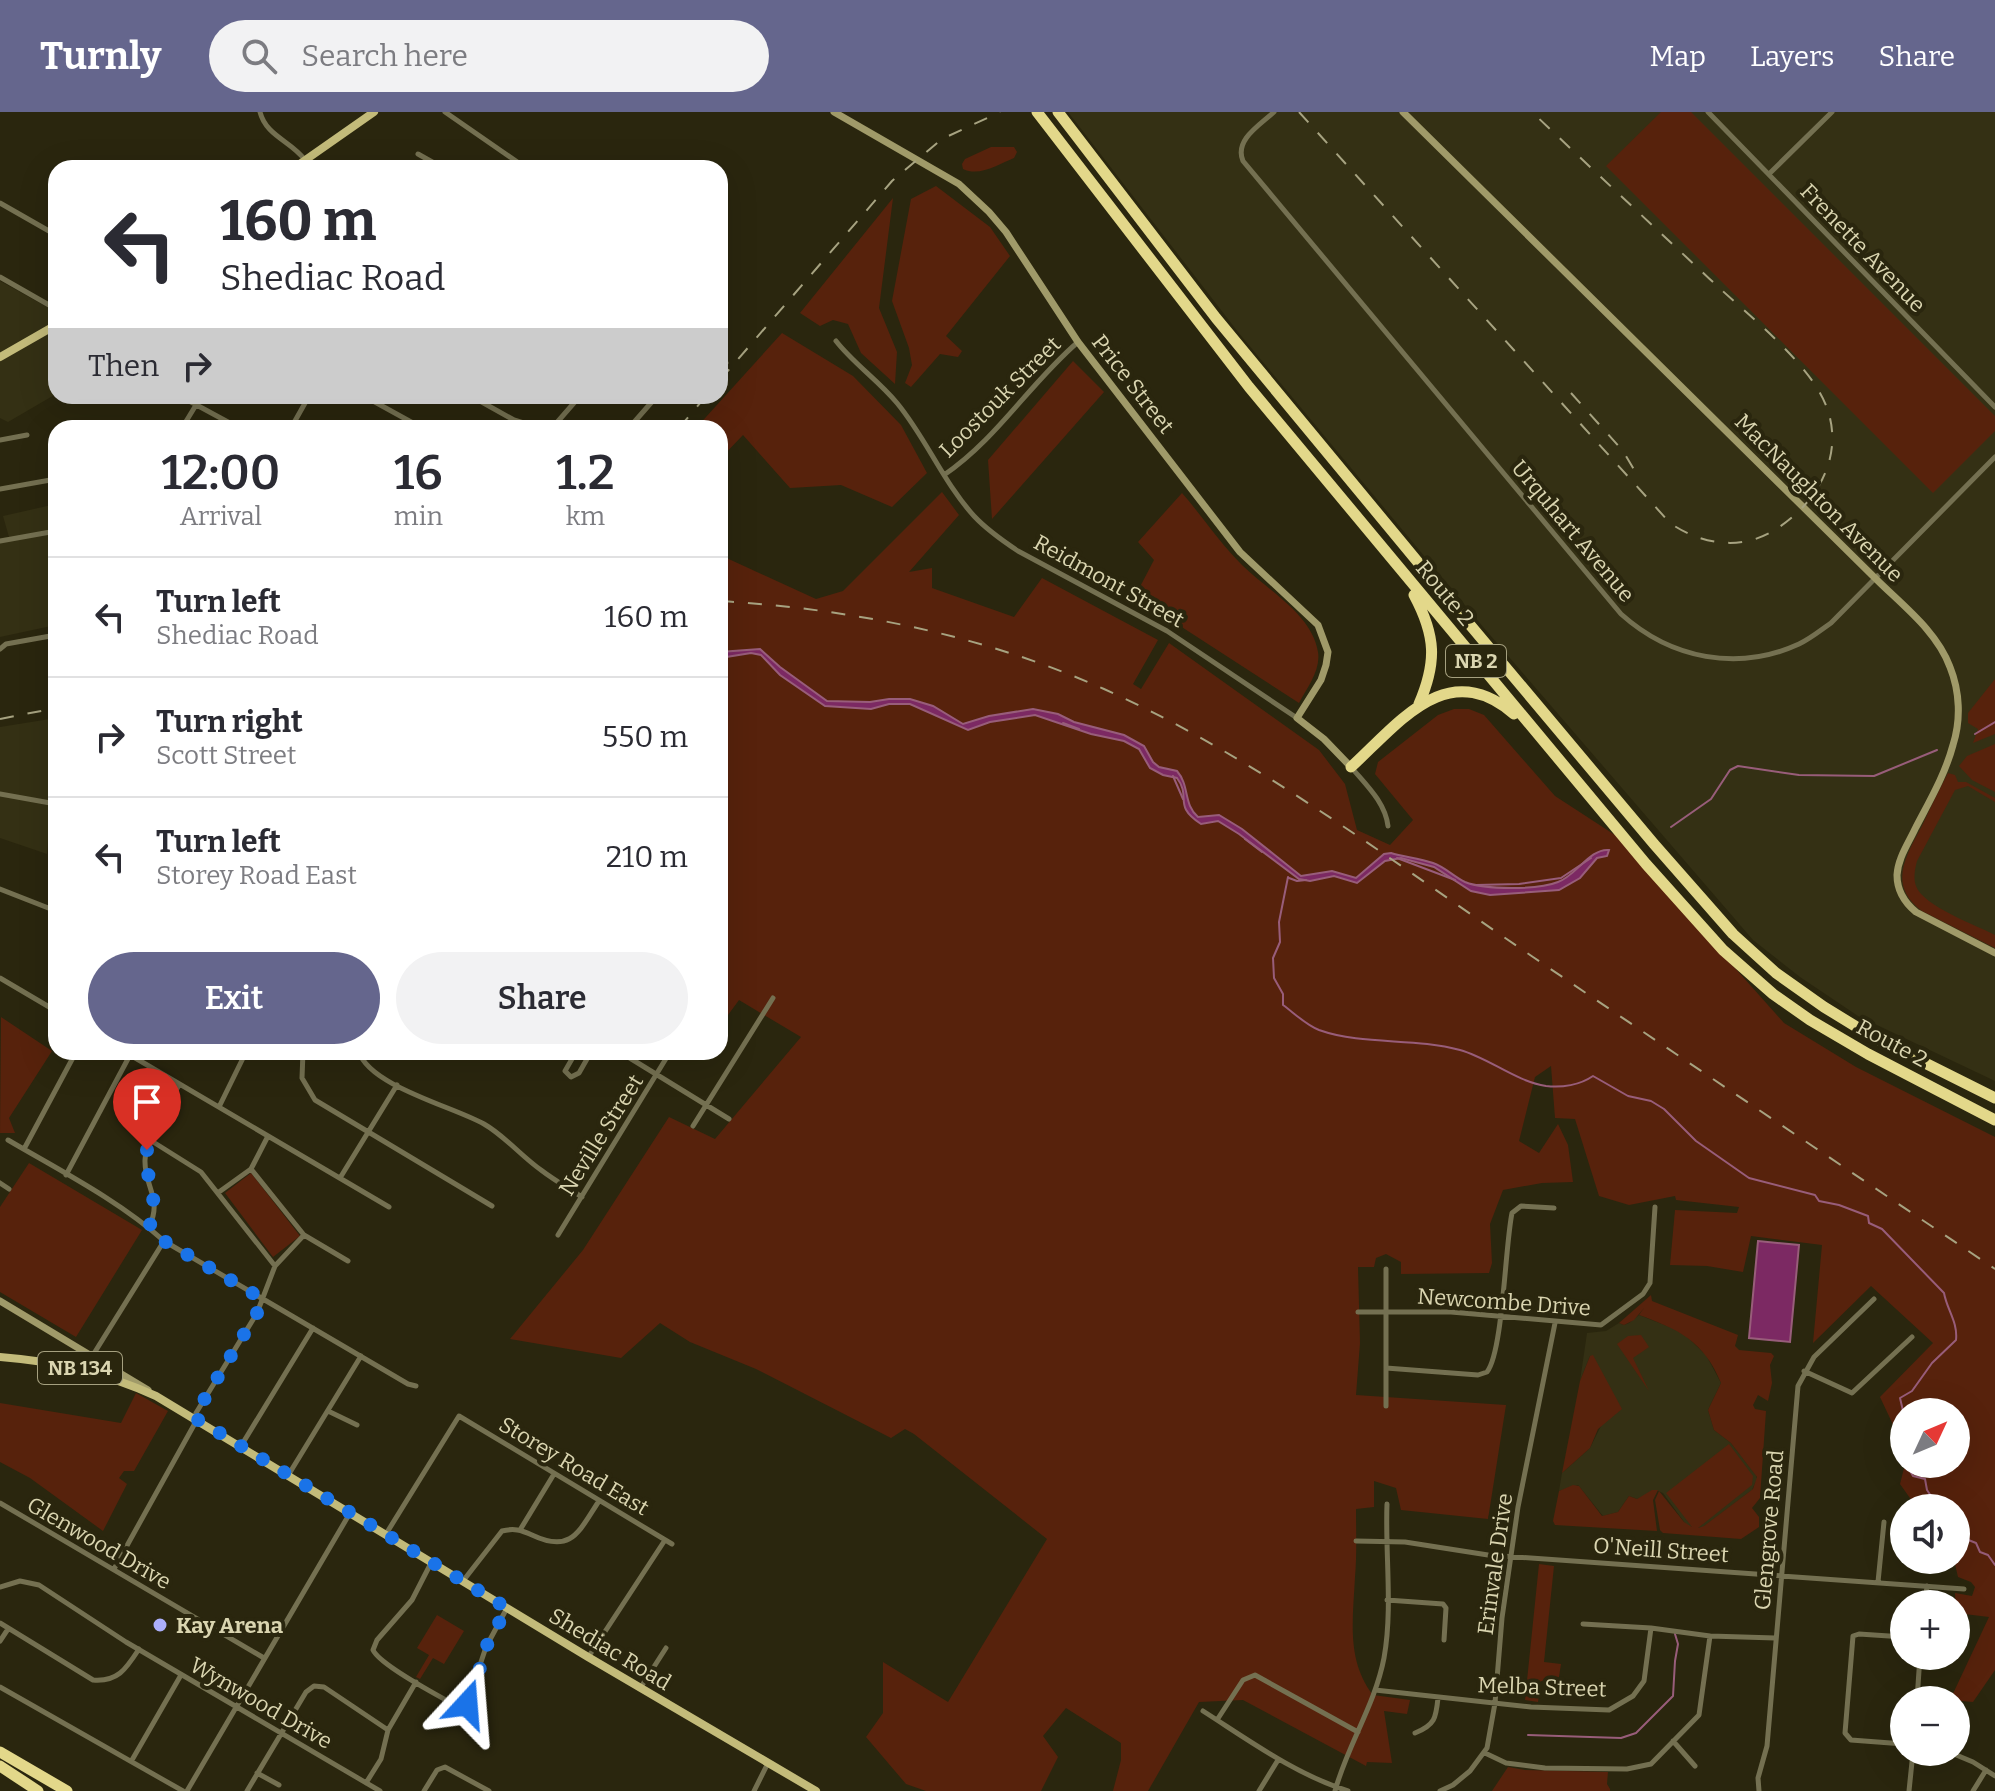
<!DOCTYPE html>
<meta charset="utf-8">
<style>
body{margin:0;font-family:Bitter,serif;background:#f2f2f3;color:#2b2b33;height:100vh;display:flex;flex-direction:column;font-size:30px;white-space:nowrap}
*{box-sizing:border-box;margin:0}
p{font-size:26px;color:#7c7c81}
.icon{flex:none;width:44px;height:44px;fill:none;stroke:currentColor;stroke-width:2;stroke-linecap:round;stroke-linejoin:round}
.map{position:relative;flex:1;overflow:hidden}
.side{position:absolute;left:48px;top:308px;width:680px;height:640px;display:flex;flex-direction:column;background:#fff;border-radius:24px;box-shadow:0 8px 32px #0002}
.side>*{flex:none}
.hud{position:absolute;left:48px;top:48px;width:680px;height:244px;border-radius:24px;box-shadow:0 8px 32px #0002;background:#fff;color:#2b2b33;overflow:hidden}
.needle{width:52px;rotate:46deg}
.buttons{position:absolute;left:1890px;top:1286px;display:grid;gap:16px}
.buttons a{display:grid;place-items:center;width:80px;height:80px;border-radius:50%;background:#fff;box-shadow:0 8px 32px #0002;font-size:40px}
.pin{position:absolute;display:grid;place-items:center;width:68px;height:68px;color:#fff;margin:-82px -34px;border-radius:50% 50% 50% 0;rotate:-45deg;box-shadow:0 0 8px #0007}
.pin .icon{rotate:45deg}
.me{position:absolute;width:88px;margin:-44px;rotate:19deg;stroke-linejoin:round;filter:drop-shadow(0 0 6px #0008)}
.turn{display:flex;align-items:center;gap:28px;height:168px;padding:0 40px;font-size:36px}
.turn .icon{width:104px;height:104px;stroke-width:2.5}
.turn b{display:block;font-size:56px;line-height:68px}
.then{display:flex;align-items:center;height:76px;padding:0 40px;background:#0003;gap:16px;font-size:30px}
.eta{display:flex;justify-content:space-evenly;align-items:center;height:136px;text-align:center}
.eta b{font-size:48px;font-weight:600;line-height:56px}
.primary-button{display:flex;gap:16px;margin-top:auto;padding:16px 40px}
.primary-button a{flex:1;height:92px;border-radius:48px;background:#65668d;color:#fff;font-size:32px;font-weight:600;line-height:92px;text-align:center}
.primary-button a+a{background:#f2f2f3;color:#2b2b33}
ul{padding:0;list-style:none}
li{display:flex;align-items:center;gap:24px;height:120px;padding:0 40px;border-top:2px solid #e1e1e2}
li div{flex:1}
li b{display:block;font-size:30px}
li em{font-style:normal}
header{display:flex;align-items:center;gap:48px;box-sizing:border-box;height:112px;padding:0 40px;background:#65668d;color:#fff}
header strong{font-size:38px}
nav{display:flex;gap:44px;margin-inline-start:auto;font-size:28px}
.search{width:560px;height:72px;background:#f2f2f3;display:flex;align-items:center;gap:20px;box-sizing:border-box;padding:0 28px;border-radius:44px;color:#7c7c81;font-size:30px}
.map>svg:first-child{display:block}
.built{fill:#343014}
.green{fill:#57220c}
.water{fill:#7c2963;stroke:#985d7a;stroke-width:2}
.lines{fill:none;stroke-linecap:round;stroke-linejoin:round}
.stream{stroke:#985d7a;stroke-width:2}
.street{stroke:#747051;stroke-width:5}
.secondary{stroke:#a09a69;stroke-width:7}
.primary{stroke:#c3bb7a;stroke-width:8}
.highway{stroke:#e3d88a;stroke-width:11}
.rail{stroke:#a7a381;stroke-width:2;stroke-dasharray:14 14;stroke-linecap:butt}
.route{stroke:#1a73e8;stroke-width:14;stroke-dasharray:0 25.2}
.poi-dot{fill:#acaffb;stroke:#2a260e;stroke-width:3}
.labels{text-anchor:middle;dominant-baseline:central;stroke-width:8;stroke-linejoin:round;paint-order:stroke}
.shield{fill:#2a260e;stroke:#a5a07f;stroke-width:2}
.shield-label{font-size:20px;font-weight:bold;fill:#dad5b0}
.street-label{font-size:22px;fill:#dad5b0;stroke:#2a260e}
.poi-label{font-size:22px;font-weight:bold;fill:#dad5b0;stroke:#2a260e;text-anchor:start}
</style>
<header>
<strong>Turnly</strong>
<div class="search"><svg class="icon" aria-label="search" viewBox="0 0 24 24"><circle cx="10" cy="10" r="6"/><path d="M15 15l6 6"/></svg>Search here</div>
<nav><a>Map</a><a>Layers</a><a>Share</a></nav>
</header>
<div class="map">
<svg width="1995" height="1679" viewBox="0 0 1995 1679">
<rect width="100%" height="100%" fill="#2a260e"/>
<!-- built -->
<path class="built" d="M1068,0H1995V969L1858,904L1800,865L1753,828L1484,516L1238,220Z
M0,169L56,200V207L51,210L56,218V282L8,310L0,306Z
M56,392V513L0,525V426L9,425L3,404Z
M56,606V688L51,687L47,742L0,726V615Z
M1639,1203L1675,1217L1677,1215L1706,1243L1721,1271L1708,1298L1714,1318L1731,1331L1756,1363L1757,1367L1752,1378L1702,1416L1687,1414L1663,1381L1656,1378L1637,1387L1629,1384L1618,1400L1603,1404L1578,1373L1559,1379L1562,1361L1590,1336L1601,1314L1590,1244L1580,1269L1587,1221L1606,1219L1619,1211L1624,1213L1629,1211Z"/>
<!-- green -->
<path class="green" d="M1661,0H1691L1995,304V319L1933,381L1606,54Z
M991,35H1014L1017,40L1014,46C999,52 980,65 963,57L962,52L965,47Z
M936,74L990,115L1010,144L946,224L962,239L958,245L940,242L911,275L905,271L912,253L909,236L892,189L911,87Z
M893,86L879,196L897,240L895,272L861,241L848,212L833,208L820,214L800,201Z
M782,221L853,264L901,313L927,361L892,395L841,373L790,376L743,323L720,347V316H696Z
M1073,249L1104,280L992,407L988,348Z
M942,380L959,403L909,460L932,456V476L1014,505L1042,466L1158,528L1133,572L1141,577L1169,531L1319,638L1345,672L1357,718L1390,733L1413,708L1375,662L1378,650L1438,603L1454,597H1469L1484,603L1555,684L1618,725L1784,911L1856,955L1995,1025V1558L1973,1590L1950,1588L1989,1505L1956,1501L1955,1481L1972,1484L1975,1475L1971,1470L1958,1465L1954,1448L1956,1396H1917L1900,1372L1905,1352H1956V1300H1904V1336L1880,1285L1933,1231L1871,1174L1813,1231L1822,1133L1751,1124L1743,1160L1707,1154L1670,1153L1675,1098L1737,1101L1739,1095L1676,1088L1675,1084L1629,1093L1599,1084L1575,1007L1555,1006L1551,954L1535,965L1519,1029L1539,1041L1558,1012L1568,1033L1573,1070L1542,1071L1503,1078L1490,1112L1492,1151L1489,1161L1401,1162V1150L1386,1142L1376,1146L1374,1155H1358L1360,1231L1356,1283L1506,1293L1488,1407L1401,1398L1396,1376L1374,1369V1395L1356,1397C1356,1419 1357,1442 1355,1465C1353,1507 1346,1548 1373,1583L1410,1588L1407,1602L1384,1599L1392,1651L1367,1650L1366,1654L1243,1588L1199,1590L1148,1679H1113L1121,1648V1631L1066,1596L1043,1624L1058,1645L1041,1679H926L906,1672L866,1625L883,1601V1550L948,1590L1047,1427L914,1322L905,1317L891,1326L756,1257L690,1230L660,1211L621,1246L510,1227L583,1138L669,1005L715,1027L801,925L739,888L720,914V443L816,487L843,479Z
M1182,381C1202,404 1220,431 1242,453C1267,478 1312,502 1318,540C1321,558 1307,576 1299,591L1174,510L1132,490L1154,448L1138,430Z
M1995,567V622L1973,631L1978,617L1968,611V601Z
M1995,632V680L1972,668L1959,654L1967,644Z
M1948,661L1955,663L1958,670H1966L1995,686V690L1968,674L1955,678L1917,749C1915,757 1913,766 1916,774C1923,794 1976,813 1995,823V836L1922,799C1887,773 1906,744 1922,714C1930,696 1939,679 1948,661Z
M1,905L52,939L9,1006L15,1021H0Z
M29,1051L142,1118L76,1225L0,1180V1095Z
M251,1061L300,1124L273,1145L225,1081Z
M1651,1183L1652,1189L1738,1223L1735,1234L1739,1238L1771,1241L1774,1244L1770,1253L1772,1271L1768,1289L1758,1283L1753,1293L1755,1297L1766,1299L1760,1386L1752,1396L1759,1405V1415L1741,1427L1663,1421L1660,1418L1655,1388L1659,1379L1684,1410L1692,1415L1666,1381L1729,1332L1753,1364L1752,1373L1698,1416L1704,1414L1753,1377L1757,1365L1731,1331L1714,1318L1708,1298L1721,1271C1704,1229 1678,1217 1639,1203L1644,1196L1634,1208L1624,1213L1619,1211Z
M1641,1223L1649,1235L1633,1246L1649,1279L1617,1232L1628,1224Z
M1593,1243L1622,1297L1598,1317L1590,1336L1562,1361L1580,1269L1590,1244Z
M136,1281L168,1299L134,1359H124L119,1366L127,1372L103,1419L30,1366L0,1350V1291L121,1311Z
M1573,1373L1579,1374L1602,1404L1618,1400L1629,1384L1637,1387L1652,1378H1658L1653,1388L1657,1419L1555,1413L1553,1409L1559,1379Z
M1539,1452L1554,1454L1544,1550L1561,1552L1558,1571L1541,1569L1538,1590L1525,1588Z
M437,1503L464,1519L444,1552L433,1546L420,1567L416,1565L429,1543L417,1536Z
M1508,1655L1525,1658L1608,1660L1607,1672L1610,1677V1679H1492Z"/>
<!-- water -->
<path class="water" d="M760,537L780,555L827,589L870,590L889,587H910L933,594L963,612L989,604L1033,597L1058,602L1074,610L1124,623L1144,634L1153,650L1159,655L1177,659C1190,674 1183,692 1198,705L1219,703L1242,717L1301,764L1332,759L1356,766L1384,742L1391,741C1404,745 1419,746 1433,751C1445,755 1454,765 1465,770C1485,778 1538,778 1558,770C1576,764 1590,736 1609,738L1607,744L1597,746L1580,766L1559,778L1490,783L1471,779L1434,755L1401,746L1385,749L1357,771L1334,764L1310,769L1299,767L1239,722L1218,709L1201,712C1172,693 1192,686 1177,666L1163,663L1150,656L1139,637L1124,629L1091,622L1035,603L990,610L968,618L910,592H889L871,597L825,594L780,563L761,543L751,541L720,546V540Z
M1758,1129L1799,1133L1790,1230L1749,1226Z"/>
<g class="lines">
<!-- stream -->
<path class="stream" d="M1063,611L1079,617
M1975,622L1995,610
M1173,664L1183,687
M1671,715L1711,687L1730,658L1738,654L1799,663L1874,664L1937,638
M1245,727L1262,740
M1397,746L1455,768
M1288,765L1279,810L1280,830L1273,846L1274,866L1283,882V893C1294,901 1306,913 1319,918C1364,934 1414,925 1460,938C1489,946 1515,969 1546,974C1562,976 1580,973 1593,964L1628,984L1651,989L1664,997L1696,1029L1749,1066L1815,1083L1819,1089L1839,1093L1868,1104L1869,1111L1882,1117L1944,1181C1947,1198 1958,1210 1956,1228L1932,1251L1912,1279L1900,1286L1904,1303
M1289,766L1297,769L1306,768
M1476,773L1519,772L1561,766L1591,746
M1904,1309L1900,1328L1904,1346
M1906,1352L1913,1364L1925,1367L1927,1378L1939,1396
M1956,1418L1966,1427L1976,1431L1980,1440L1988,1443L1995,1453
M1528,1623L1621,1626L1636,1621L1673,1584L1675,1549L1678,1532L1675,1522"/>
<!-- street -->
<path class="street" d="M260,0C266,24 291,29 305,48
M445,0L526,56
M1274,0C1260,13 1234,28 1243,49L1621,502C1671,547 1738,560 1799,532C1810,527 1821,518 1831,511L1995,345
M1708,0L1995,295
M418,42L443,56
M1770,61L1832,0
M0,91L56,123
M0,165L56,197
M836,229C854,252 878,268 897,291C926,326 943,370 974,404C987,418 1003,429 1018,439L1167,519L1297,606
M720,248L726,251
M180,284L239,316
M364,284L422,316
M471,284L514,308L533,314L555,316
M553,315L580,284
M182,316L196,293
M291,316L309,284
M629,316L657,284
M0,328L27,323
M944,363C997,327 1030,271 1078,230
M0,377L56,367
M0,429L56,419
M0,537L6,532L56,523
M1351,655C1366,673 1385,690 1388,714
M0,682L56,692
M0,777L56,799
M0,866L56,899
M125,940L389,1095
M303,940L302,966L315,988L492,1094
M359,940C370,974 454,995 484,1012C505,1024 521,1044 541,1058C554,1068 568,1076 582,1085
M576,940L565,959L571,965L579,961L591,940
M620,940L729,1007
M219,995L246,940
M693,1014L773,886
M8,1028C59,1058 120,1089 164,1129L408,1272L416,1274
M150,1028L201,1060L275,1154
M24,1037L76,940
M251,1057L304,1123L348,1149
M66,1063L130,943
M340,1066L397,973
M0,1071L9,1077
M219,1080L251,1057L268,1024
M149,1115C163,1087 144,1074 145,1048C146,1022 167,995 179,973
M558,1123L670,940
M1386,1157V1294
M1358,1200H1451L1601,1213L1643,1182L1650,1171L1655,1095
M93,1243L164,1129
M1386,1256L1478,1263L1487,1260C1503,1240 1505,1134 1512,1101L1521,1094L1554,1096
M1804,1259L1852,1281L1912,1225
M328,1299L357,1313
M241,1334L313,1216
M289,1362L361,1244
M0,1391L264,1546
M520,1418L554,1362
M386,1422L459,1304L672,1432
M1356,1429L1405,1430L1488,1443L1964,1477
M431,1451L412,1488L377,1528L373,1538C380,1553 437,1583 455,1593L460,1595L467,1592L486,1535L507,1496
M114,1457L194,1313L196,1301L257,1201L275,1154L304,1123
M463,1469L502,1419C514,1416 521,1418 532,1423C572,1442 579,1419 599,1389
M1878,1470L1884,1410
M0,1475L20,1469L39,1473L126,1530L380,1679
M1387,1488L1443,1492L1446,1496L1444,1528
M1925,1492L1927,1474
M0,1511L93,1568C118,1570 126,1557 139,1537
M1583,1512L1651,1516L1710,1524L1775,1526
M1904,1525L1859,1522L1853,1524L1845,1621L1851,1628L1904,1632
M0,1529L8,1517
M589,1544L665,1428
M0,1575L183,1679
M641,1575L666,1536
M1375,1578L1531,1595L1609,1598L1633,1584L1644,1569L1651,1516
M1917,1588L1920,1544
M1203,1599C1250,1629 1295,1662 1348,1679
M1217,1608L1243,1568L1255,1563L1358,1620
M1415,1621C1435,1613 1436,1606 1438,1586
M1673,1629L1695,1654
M1949,1640L1973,1650L1995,1664
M1485,1641L1506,1651L1545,1656L1627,1657L1651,1652L1699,1603L1710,1524
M132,1648L181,1563
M257,1661L279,1673
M366,1671L381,1647L388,1618L416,1570
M187,1679L350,1401
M247,1679L306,1580L314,1574L324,1575L388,1618
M424,1679L437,1658L445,1655L489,1679
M754,1679L768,1651
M1259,1679L1278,1648
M1335,1679C1347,1634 1375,1593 1384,1546C1393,1496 1385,1442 1387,1392
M1440,1679L1453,1673L1470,1659L1487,1636L1495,1591L1502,1506L1518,1395L1555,1211
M1759,1679L1758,1666L1767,1634L1798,1274L1814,1245L1874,1187
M1909,1679L1913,1640
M1973,1679L1986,1658"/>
<!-- secondary -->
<path class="secondary" d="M834,0L959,72L989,100L1006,120L1078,230L1240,440L1318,513L1328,540L1326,553L1321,568L1297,606L1324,627L1351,655
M1403,0L1875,466C1902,493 1937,519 1950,555C1960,580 1961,608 1953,633C1945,663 1929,690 1915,717C1908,732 1898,746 1897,763C1897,778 1905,791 1916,800L1995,841
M0,1189L148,1278"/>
<!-- primary -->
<path class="primary" d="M294,56L374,0
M0,245L56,213
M0,1245C56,1249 105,1261 156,1284L588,1545L816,1679"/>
<!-- highway -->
<path class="highway" d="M1037,0L1249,275L1646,752L1723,838L1773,882L1810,908L1868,942L1995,1008
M1058,0L1216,206L1455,495L1654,732L1733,822L1776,861L1824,895L1873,925L1995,986
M1414,483C1436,524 1437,550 1419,592
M1351,655C1400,610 1447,545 1514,602
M0,1640L67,1679
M0,1654L38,1679"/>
<!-- rail -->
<path class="rail" d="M1299,0L1670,411C1700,432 1740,439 1773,419C1815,394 1845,346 1827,296C1812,253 1748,203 1714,171C1653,114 1592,57 1532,0
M720,268L892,69L942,27L1000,0
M1571,281L1623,339L1639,366
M679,316L706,284
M720,489C852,497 983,523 1104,577C1258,646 1394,751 1533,845C1687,950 1841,1053 1995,1157
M0,607L56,596"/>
</g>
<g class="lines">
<!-- route -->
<path class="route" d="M147,1038C143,1066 162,1088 149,1115L164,1129L261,1186L257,1201L196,1301L195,1306L507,1496L486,1535L471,1587L467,1592"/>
</g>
<!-- markers -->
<circle class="poi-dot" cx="160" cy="1513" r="8"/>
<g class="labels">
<!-- shield labels -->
<g class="shield">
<rect x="1446" y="533" width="60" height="32" rx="6"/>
<rect x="38" y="1240" width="84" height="32" rx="6"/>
</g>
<g class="shield-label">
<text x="1476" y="549">NB 2</text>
<text x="80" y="1256">NB 134</text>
</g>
<!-- street labels -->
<g class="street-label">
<text transform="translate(1863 136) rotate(46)">Frenette Avenue</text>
<text transform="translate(1133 272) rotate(52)">Price Street</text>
<text transform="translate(1000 285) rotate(-45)">Loostouk Street</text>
<text transform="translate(1819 386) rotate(45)">MacNaughton Avenue</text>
<text transform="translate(1573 419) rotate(50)">Urquhart Avenue</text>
<text transform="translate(1109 469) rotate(29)">Reidmont Street</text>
<text transform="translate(1445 481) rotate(50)">Route 2</text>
<text transform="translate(1892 931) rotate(28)">Route 2</text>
<text transform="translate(601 1023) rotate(-58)">Neville Street</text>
<text transform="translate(1504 1190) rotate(4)">Newcombe Drive</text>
<text transform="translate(574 1354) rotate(31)">Storey Road East</text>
<text transform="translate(1769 1418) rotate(-85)">Glengrove Road</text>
<text transform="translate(99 1431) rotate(30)">Glenwood Drive</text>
<text transform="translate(1661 1438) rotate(4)">O'Neill Street</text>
<text transform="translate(1495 1452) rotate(-82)">Erinvale Drive</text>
<text transform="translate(610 1537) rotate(31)">Shediac Road</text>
<text transform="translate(1542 1575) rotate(2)">Melba Street</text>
<text transform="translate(261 1591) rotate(30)">Wynwood Drive</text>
</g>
<!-- poi labels -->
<g class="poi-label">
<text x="176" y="1513">Kay Arena</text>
</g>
</g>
</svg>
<div class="buttons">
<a><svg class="needle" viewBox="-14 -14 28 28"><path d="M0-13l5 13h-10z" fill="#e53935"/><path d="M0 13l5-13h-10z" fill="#7c7c81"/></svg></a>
<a><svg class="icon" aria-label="sound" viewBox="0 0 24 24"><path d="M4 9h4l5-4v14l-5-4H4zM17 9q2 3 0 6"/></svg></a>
<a>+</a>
<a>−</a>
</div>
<div class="pin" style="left:147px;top:1038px;background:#d93025"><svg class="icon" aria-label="arrive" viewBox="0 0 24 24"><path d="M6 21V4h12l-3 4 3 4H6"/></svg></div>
<svg class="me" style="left:467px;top:1592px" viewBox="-20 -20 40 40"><path d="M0-17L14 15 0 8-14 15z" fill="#1a73e8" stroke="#fff" stroke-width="4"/></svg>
<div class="hud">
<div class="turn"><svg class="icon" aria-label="left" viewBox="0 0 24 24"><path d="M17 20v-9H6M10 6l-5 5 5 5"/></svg><div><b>160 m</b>Shediac Road</div></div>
<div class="then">Then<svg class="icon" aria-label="right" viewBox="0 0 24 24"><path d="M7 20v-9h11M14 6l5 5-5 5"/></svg></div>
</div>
<section class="side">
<div class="eta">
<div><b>12:00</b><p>Arrival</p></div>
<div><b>16</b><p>min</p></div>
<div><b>1.2</b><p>km</p></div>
</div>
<ul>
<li><svg class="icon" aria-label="left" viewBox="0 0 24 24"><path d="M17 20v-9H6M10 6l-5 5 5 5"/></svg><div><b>Turn left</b><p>Shediac Road</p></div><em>160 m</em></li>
<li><svg class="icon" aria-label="right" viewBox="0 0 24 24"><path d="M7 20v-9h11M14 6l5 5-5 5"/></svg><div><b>Turn right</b><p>Scott Street</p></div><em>550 m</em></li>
<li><svg class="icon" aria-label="left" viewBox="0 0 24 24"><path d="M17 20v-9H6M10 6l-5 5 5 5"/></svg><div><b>Turn left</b><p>Storey Road East</p></div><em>210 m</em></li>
</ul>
<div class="primary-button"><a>Exit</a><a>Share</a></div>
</section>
</div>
